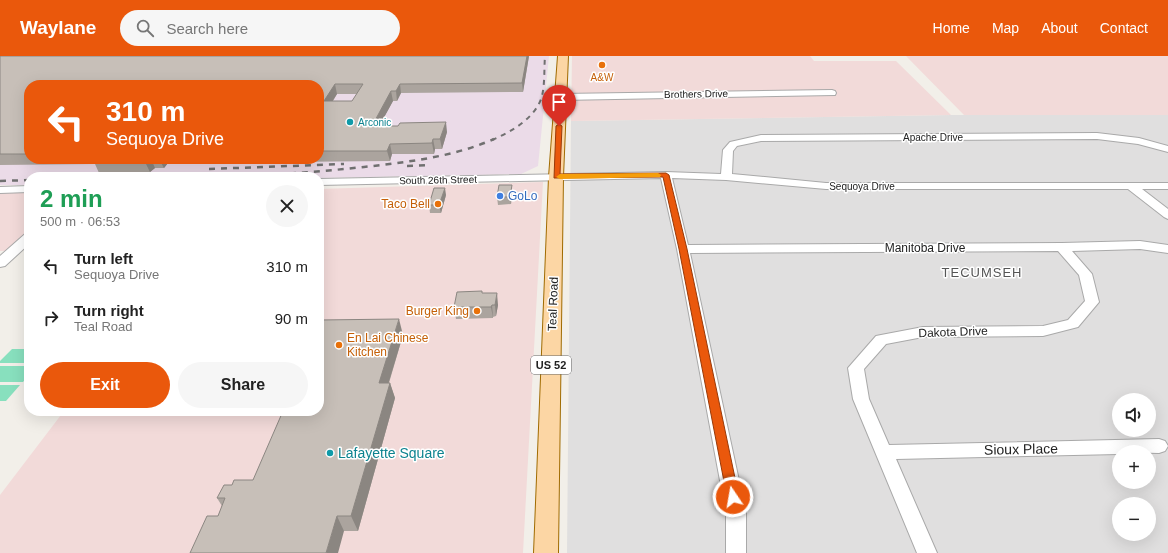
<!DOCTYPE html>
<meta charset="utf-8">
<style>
body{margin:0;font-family:Helvetica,sans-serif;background:#f6f6f6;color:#222;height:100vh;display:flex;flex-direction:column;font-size:15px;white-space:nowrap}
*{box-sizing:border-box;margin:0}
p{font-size:13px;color:#767676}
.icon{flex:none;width:22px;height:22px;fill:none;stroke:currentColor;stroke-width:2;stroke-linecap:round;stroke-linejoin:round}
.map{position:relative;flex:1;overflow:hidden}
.sheet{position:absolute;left:24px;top:116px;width:300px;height:244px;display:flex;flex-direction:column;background:#fff;border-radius:16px;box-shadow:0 4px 16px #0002}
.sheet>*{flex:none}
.hud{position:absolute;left:24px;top:24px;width:300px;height:84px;border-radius:16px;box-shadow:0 4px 16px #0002;background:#ea580c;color:#fff;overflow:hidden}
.controls{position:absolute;left:1112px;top:337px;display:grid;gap:8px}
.controls a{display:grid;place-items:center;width:44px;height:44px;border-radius:50%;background:#fff;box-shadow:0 4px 16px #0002;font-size:20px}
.pin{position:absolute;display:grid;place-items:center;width:34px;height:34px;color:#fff;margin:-41px -17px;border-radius:50% 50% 50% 0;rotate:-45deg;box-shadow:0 0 4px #0007}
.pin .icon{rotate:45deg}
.me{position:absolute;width:44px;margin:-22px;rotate:348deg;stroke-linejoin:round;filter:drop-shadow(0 0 3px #0008)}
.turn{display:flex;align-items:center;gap:14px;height:84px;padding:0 16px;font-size:18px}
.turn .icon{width:52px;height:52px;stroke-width:2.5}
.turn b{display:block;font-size:28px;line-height:34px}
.round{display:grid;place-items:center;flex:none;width:42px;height:42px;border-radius:21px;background:#f6f6f6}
.headline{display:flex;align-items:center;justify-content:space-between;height:68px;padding:0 16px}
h1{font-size:24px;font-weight:700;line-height:30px;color:#1e9e55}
.action{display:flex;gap:8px;margin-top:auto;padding:8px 16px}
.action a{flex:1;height:46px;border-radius:24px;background:#ea580c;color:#fff;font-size:16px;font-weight:700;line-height:46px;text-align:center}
.action a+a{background:#f6f6f6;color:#222}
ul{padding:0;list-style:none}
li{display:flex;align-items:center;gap:12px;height:52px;padding:0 16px}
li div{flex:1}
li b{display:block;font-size:15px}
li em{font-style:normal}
header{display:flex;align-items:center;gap:24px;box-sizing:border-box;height:56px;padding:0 20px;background:#ea580c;color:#fff}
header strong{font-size:19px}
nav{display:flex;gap:22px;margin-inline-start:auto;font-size:14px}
.search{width:280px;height:36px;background:#f6f6f6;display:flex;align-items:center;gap:10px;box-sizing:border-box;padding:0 14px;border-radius:22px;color:#767676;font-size:15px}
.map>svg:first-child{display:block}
.residential{fill:#e0dfdf;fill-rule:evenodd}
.commercial{fill:#f2dad9}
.industrial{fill:#ebdbe8;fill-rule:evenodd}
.pitch{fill:#88e0be}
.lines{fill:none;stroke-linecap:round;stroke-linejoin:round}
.minor-casing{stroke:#a9a9a9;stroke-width:2}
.major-casing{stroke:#a06b00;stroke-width:2}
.minor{fill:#fff;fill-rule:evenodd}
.major{fill:#fcd6a4;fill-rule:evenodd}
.rail-far1{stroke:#707070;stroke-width:2;stroke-dasharray:5 5;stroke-linecap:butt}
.rail{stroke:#707070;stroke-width:2.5;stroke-dasharray:6 6;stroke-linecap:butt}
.wall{fill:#aba49e;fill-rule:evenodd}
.shaded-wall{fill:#8b8681}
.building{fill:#c7bfb8;stroke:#8b8681;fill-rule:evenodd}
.route{fill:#ea580c;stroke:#983908}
.slow{fill:#f59e0b}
.food-dot{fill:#e8710a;stroke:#fff;stroke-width:1.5}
.culture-dot{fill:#0f9aa8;stroke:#fff;stroke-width:1.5}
.shop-dot{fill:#3f7fe0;stroke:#fff;stroke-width:1.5}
.labels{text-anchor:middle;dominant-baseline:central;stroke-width:3;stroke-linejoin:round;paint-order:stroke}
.far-food-label{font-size:10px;fill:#c56008;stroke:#fff}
.far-street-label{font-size:10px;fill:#222;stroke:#fff}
.far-culture-label{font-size:10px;fill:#0d838f;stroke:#fff;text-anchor:start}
.shield{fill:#fff;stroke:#646464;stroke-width:1}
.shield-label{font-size:11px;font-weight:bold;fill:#222}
.shop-label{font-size:12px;fill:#366cbe;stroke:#fff;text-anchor:start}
.food-label{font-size:12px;fill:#c56008;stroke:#fff;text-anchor:end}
.street-label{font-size:12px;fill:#222;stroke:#fff}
.neighbourhood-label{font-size:13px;letter-spacing:1px;fill:#555;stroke:#fff}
.near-street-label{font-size:14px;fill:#222;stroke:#fff}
.near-culture-label{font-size:14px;fill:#0d838f;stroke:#fff;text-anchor:start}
</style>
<header>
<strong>Waylane</strong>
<div class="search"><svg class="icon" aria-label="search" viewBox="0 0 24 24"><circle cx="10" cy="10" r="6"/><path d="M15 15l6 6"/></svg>Search here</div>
<nav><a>Home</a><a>Map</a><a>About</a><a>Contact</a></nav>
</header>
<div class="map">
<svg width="1168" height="497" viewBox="0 0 1168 497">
<rect width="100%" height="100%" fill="#f2efe9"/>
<!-- residential -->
<path class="residential" d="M951,59H1168V497H567L571,65ZM1119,344H1149V374H1119ZM1119,396H1149V426H1119ZM1119,448H1149V478H1119Z"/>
<!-- commercial -->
<path class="commercial" d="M572,0H810L814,5H896L951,59L571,65Z
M906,0H1168V59H964Z
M543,126L523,497H0V439L64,355H319V133Z
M29,133V181L14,195H0V134Z"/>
<!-- industrial -->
<path class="industrial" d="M0,0H549L538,110L521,118L319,122V121H29V129H0ZM29,29H319V103H29Z"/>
<!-- pitch -->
<path class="pitch" d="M12,293H29V307H0V305Z
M0,310H29V319L23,326H0Z
M0,329H20L6,345H0Z"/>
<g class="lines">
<defs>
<path id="minor" d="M832,34L835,35L836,37L835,39L561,44L557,41L561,38Z
M1097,77L1139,82L1168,90V96L1138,88L1097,83L761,85L737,90L733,95L732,118L826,127H1168V133H1142L1168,153V163L1164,161L1128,133H826L726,124L672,122L688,189L1062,187L1140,185L1168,189V197L1140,193L1072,195L1092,218L1099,246L1078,271L1043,280L923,281L886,288L864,313L869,343L889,389L1159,383L1165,385L1168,390L1165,395L1159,397L1119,396V398L896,403L937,497H917L853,343L848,312L876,280L881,279L923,271L1043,270L1068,264L1085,245L1079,219L1058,195L690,197L746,457V497H726V457L677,193L661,122L319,129V123L666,116L721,118L723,94L730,86L761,79Z
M29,130V136L0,137V131Z
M29,177V188L5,210L0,211V200L25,178Z"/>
<path id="major" d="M558,0H568L563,121L558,497H534L549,121Z"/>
</defs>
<!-- minor casing -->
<use href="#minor" class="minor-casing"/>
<!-- major casing -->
<use href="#major" class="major-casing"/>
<!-- minor -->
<use href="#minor" class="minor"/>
<!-- major -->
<use href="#major" class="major"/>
<!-- rail-far1 -->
<path class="rail-far1" d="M492,84C511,76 536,62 542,40C545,27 544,13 545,0"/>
<!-- rail -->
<path class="rail" d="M407,110L431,109
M209,113L344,108
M194,121C251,121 307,117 364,111C408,106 453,101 494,83
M0,125L29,124"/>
</g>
<!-- wall -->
<path class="wall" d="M0,0H529L523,36L401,37L397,45H393L379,70L447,76L442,93H435L434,98H392L390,105L168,107L164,112H155L150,116L99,117L95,108L0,109ZM29,29H319V103H29ZM337,38H357L352,45H333Z
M512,137L511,148L498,149L497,141Z
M446,139L441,157H430L429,149Z
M482,237L498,249L496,260L493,261V262L456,263L454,251Z
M403,279L389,327H390L395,342L358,475H344L218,460L222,450L217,442L232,429L253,424Z"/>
<!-- shaded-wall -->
<path class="shaded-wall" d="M527,0H529L523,36L522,27Z
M335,28L337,38L326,55L324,45Z
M400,28L401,37L397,45L396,35Z
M391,35L393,45L374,80L372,70Z
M446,66L447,76L442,93L440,83Z
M433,83L435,93L434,98L432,87Z
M390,88L392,98L390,105L387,95Z
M148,103H151L155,112L150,116L145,106Z
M159,103H166L168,107L164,112Z
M512,129V137L511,148L510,141Z
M445,132L446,139L441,157L439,149Z
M497,237L498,249L496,260L495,249Z
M492,249L493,261V262L491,251Z
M399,263L403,279L384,342L379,327Z
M390,327L395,342L358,475L351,460Z
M337,460L344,475L338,497H326Z"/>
<!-- building -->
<path class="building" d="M0,0H527L522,27L400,28L396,35H391L372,70H398L400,67L446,66L440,83H433L432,87L390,88L387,95H319V29H29V98H0ZM335,28H363L352,45H324Z
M97,103H148L145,106H94Z
M499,129H512L510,141H497Z
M434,132H445L439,149H429Z
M482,235V237H497L495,249H492L491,251H454L457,236Z
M399,263L379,327H390L351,460H337L326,497H190L207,460H218L225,442H217L224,429H232L234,424H253L283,355H319V264Z"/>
<!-- route -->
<path class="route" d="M559,68L562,70L560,118L666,117L669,119L687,193L739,441L737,445L733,447L728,445L727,441L679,193L663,121L554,122L556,70Z"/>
<!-- slow -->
<path class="slow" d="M658,117L661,119L660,121L560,123L556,121L560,118Z"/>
<!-- markers -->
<g class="food-dot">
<circle cx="602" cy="9" r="4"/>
<circle cx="438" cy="148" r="4"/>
<circle cx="477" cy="255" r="4"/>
<circle cx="339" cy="289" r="4"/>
</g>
<g class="culture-dot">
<circle cx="350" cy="66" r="4"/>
<circle cx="330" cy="397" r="4"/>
</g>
<circle class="shop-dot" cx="500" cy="140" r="4"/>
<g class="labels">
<!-- far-food labels -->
<g class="far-food-label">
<text x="602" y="21">A&amp;W</text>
</g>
<!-- far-street labels -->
<g class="far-street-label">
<text transform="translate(696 38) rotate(-1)">Brothers Drive</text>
<text x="933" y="81">Apache Drive</text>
<text transform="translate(438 124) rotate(-1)">South 26th Street</text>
<text x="862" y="130">Sequoya Drive</text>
</g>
<!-- far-culture labels -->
<g class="far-culture-label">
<text x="358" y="66">Arconic</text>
</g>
<!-- shield labels -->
<rect class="shield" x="531" y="300" width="40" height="18" rx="3"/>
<g class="shield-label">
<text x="551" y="309">US 52</text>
</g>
<!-- shop labels -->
<g class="shop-label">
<text x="508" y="140">GoLo</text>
</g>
<!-- food labels -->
<g class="food-label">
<text x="430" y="148">Taco Bell</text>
<text x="469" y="255">Burger King</text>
<text x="347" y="282" text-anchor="start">En Lai Chinese<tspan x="347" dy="14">Kitchen</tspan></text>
</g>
<!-- street labels -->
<g class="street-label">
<text x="925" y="192">Manitoba Drive</text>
<text transform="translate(553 248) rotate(-88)">Teal Road</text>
<text transform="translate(953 276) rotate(-2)">Dakota Drive</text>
</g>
<!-- neighbourhood labels -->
<g class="neighbourhood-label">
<text x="982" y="216">TECUMSEH</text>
</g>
<!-- near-street labels -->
<g class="near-street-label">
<text transform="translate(1021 393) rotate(-1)">Sioux Place</text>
</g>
<!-- near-culture labels -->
<g class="near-culture-label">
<text x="338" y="397">Lafayette Square</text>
</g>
</g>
</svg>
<div class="controls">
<a><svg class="icon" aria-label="sound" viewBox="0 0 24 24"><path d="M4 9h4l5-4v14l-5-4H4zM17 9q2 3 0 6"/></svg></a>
<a>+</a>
<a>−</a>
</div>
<div class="pin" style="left:559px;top:70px;background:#d93025"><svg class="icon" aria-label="arrive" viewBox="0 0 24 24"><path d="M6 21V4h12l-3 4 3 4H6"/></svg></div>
<svg class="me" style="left:733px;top:441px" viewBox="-20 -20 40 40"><circle r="17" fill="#ea580c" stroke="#fff" stroke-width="3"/><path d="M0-11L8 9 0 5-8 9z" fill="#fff"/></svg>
<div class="hud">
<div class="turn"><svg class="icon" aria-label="left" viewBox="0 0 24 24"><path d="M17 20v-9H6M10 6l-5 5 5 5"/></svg><div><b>310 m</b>Sequoya Drive</div></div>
</div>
<section class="sheet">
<div class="headline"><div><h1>2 min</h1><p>500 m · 06:53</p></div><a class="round"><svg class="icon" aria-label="close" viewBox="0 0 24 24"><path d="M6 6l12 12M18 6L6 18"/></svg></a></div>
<ul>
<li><svg class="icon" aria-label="left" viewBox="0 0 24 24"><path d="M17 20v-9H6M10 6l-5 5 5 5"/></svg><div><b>Turn left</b><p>Sequoya Drive</p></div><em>310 m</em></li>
<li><svg class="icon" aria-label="right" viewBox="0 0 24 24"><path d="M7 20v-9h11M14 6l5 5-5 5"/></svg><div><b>Turn right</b><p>Teal Road</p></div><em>90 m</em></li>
</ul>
<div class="action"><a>Exit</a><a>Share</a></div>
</section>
</div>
